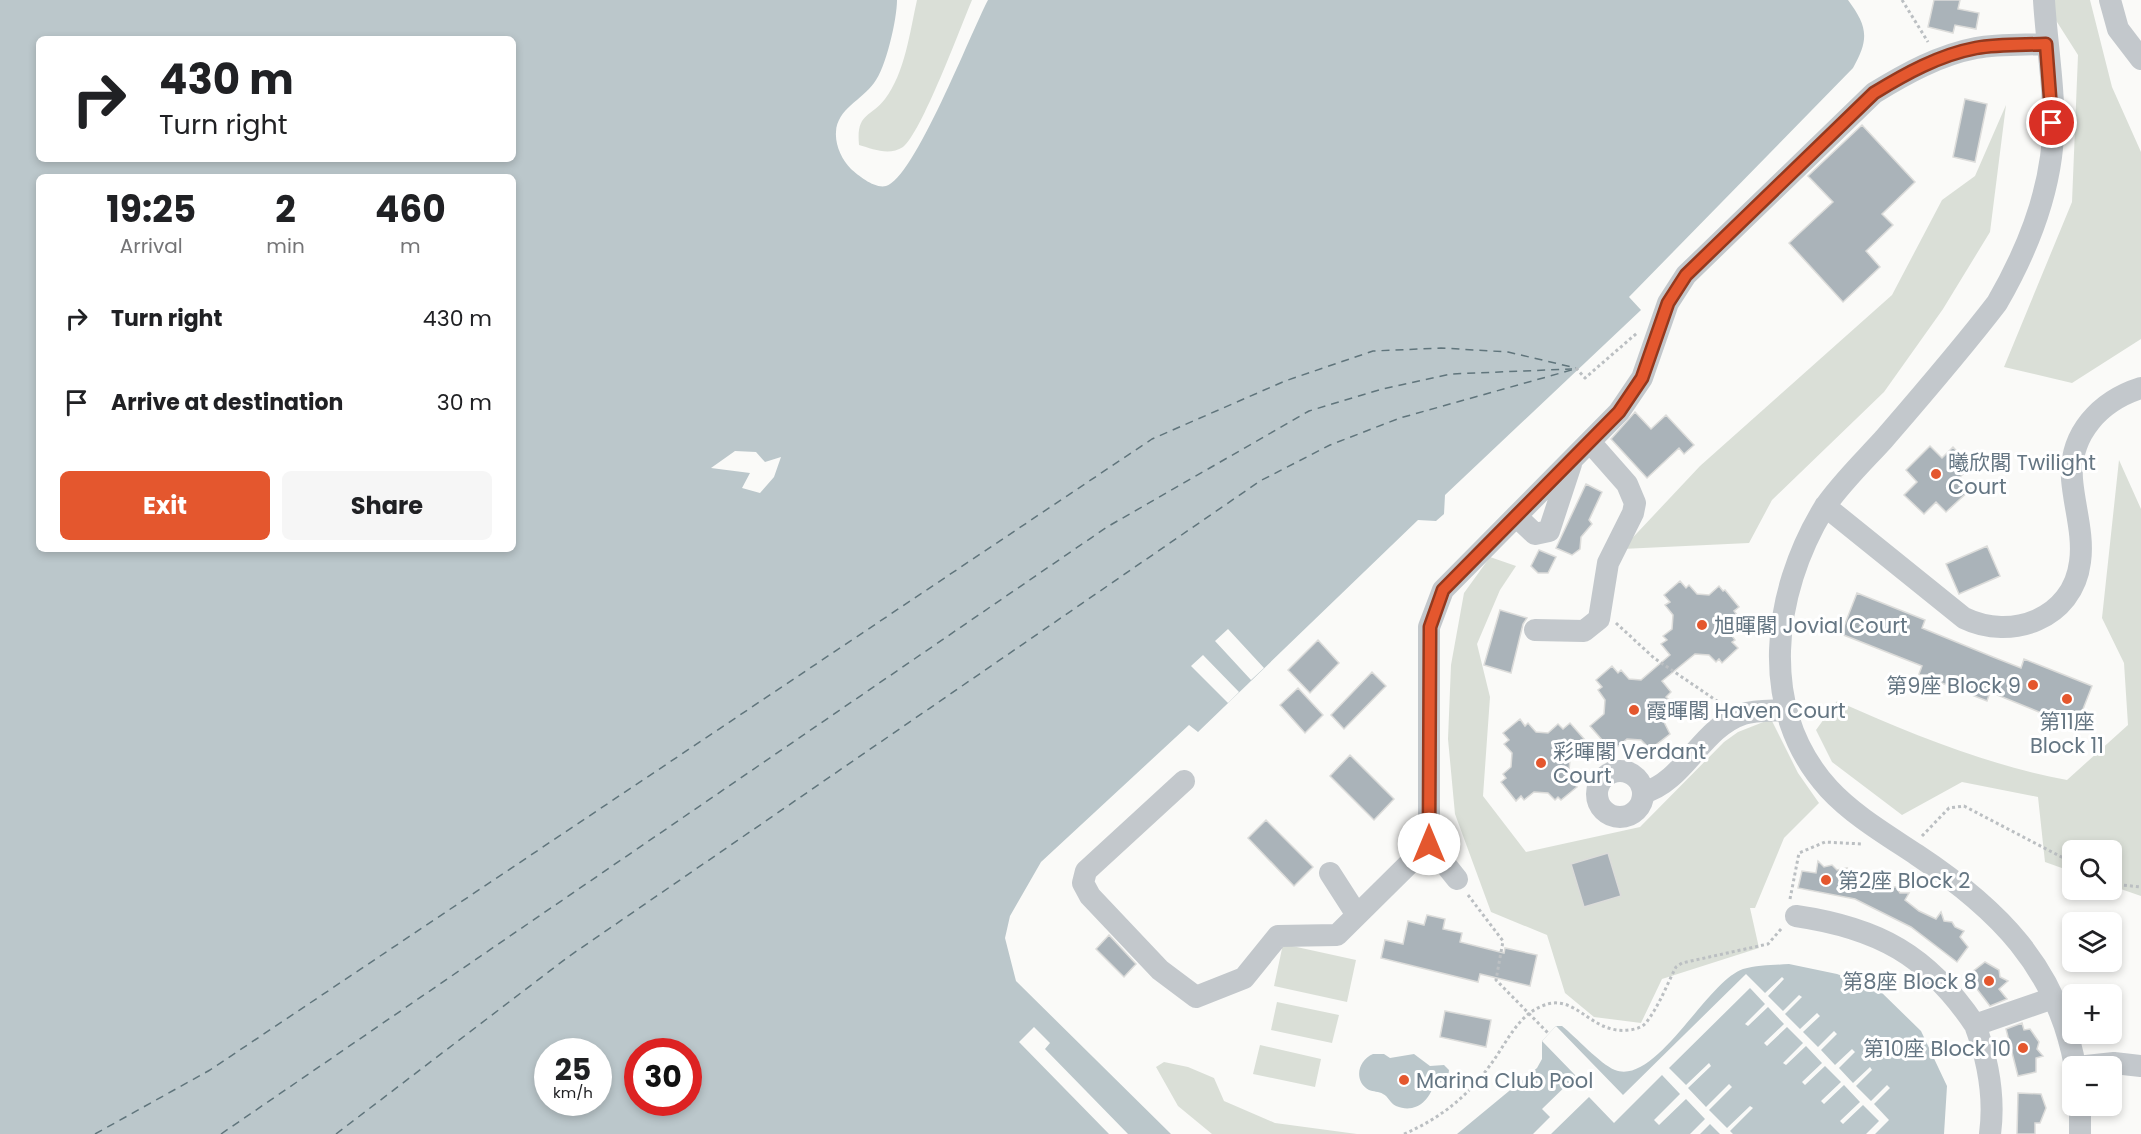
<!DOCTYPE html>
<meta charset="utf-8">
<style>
body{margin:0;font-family:Poppins,"Noto Sans TC",sans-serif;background:#f6f6f6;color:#202124;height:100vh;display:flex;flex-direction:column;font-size:22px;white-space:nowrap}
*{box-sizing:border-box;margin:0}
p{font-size:20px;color:#757577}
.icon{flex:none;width:33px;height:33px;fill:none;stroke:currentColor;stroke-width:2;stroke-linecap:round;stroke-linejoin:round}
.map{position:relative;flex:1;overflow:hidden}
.panel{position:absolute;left:36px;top:174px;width:480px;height:378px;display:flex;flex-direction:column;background:#fff;border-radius:9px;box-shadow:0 3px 9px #0003}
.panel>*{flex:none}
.banner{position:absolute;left:36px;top:36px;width:480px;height:126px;border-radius:9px;box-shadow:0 3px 9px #0003;background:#fff;color:#202124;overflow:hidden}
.controls{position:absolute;left:2062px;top:840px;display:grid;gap:12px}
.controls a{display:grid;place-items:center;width:60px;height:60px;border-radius:9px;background:#fff;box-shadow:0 3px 9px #0003;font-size:30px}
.speed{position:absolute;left:534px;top:1038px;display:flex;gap:12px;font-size:30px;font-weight:700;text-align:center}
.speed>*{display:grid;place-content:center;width:78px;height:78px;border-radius:50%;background:#fff;box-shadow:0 3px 9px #0003;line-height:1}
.speed small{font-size:15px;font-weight:400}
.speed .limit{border:9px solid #d22;background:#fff;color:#111}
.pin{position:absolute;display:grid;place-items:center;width:51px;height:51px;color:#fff;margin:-26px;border:3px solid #fff;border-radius:50%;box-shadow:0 2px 6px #0007}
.me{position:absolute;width:66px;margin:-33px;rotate:0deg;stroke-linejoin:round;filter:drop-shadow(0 0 4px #0008)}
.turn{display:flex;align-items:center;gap:21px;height:126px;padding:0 24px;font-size:27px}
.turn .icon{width:78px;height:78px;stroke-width:2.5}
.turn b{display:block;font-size:42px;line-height:51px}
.eta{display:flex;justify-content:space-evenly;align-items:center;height:102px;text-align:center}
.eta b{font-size:36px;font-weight:700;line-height:42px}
.action{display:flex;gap:12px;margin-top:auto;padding:12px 24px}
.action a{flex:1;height:69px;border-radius:9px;background:#e4572e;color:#fff;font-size:24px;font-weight:700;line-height:69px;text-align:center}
.action a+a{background:#f6f6f6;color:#202124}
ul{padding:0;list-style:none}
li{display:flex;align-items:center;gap:18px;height:84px;padding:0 24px}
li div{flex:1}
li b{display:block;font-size:22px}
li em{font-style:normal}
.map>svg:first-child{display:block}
.green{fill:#dadfd7}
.water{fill:#bbc7cb;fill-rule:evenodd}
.pier{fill:#fafaf8}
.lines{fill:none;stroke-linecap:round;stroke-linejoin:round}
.ferry{stroke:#60757c;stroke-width:1.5;stroke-dasharray:8 6;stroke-linecap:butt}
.building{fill:#aab3b9;stroke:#dcdcda;stroke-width:1.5}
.path{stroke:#bbbfc2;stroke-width:3;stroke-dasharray:3 3;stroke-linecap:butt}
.minor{stroke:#c3c8cc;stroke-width:22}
.route-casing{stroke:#94391e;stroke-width:15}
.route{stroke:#e4572e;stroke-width:10}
.poi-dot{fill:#e4572e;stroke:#fff;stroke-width:2}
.labels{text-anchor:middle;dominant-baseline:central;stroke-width:6;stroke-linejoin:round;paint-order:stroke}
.poi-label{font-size:21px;fill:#657683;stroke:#fff;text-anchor:start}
</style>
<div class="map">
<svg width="2141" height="1134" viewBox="0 0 2141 1134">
<rect width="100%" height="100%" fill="#fafaf8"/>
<!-- green -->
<path class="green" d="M917,0H972C961,26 921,134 903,147C889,156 873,149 859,145C856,113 870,118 885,99C905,73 910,31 917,0Z
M2043,0H2090L2112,87L2141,152V339L2072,383L2004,367L2072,202L2078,55Z
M2006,105L1990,232L1943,309L1884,392L1772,500L1749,543L1622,549L1700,466L1892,295L1942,200L1975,176Z
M2119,460L2141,509V896L2112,886V850H2073V872L2045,862L2038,797L1962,782L1902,815L1832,762L1816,730L1837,701C1911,734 1987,765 2067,780L2128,725L2124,663L2102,618Z
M1490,557L1516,566L1500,590L1477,644L1490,697L1483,796L1526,852L1640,827L1724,742L1738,732L1771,719L1798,773L1819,803L1784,838L1755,908H1750L1759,948L1662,979L1641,1023L1594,1017L1565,993L1547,935L1491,912L1455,814L1448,739L1451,665L1464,593Z
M1283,944L1356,960L1347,1002L1274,986Z
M1277,1002L1339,1015L1332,1043L1271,1030Z
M1260,1045L1321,1059L1315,1087L1253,1074Z
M1164,1062L1188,1067L1214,1078L1224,1101L1275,1123L1357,1134H1212L1178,1106L1156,1067Z"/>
<!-- water -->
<path class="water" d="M0,0H897C897,19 886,68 874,83C862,100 837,109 836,132C835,145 842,160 851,169C859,176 875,189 886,186C914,179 971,32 988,0H1848C1867,26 1870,38 1853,68L1629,297L1641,310L1445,495L1444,514L1436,521L1418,520L1198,732L1189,725L1041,862L1010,916L1005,938L1016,981L1171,1134H0ZM39,39H513V159H39ZM39,177H513V549H39ZM735,451L756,452L765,462L781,457L774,477L760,493L742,488L750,473L711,468ZM548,1052H598V1102H548ZM638,1052H688V1102H638Z
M1789,964L1837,974L1879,990L1921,1031L1947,1086L1944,1134H1457L1537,1068L1542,1059V1041L1556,1026H1562C1576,1037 1600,1064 1615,1070C1656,1086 1706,982 1743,969C1757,965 1775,965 1789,964Z
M1373,1054H1384L1390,1058L1414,1054L1430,1066L1444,1065L1449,1070L1448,1078L1444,1082L1434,1083C1430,1101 1415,1114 1396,1106C1390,1103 1388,1096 1383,1094C1379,1091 1373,1092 1369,1090C1353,1081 1358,1060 1373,1054Z"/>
<!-- pier -->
<path class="pier" d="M1228,629L1264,668L1251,680L1215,641Z
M1203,655L1239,692L1228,703L1191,666Z
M1746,974L1765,993L1782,977L1784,979L1768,996L1783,1011L1799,995L1802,997L1785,1014L1800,1029L1817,1013L1820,1016L1803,1032L1818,1047L1834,1031L1837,1034L1821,1050L1835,1065L1852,1049L1855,1052L1839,1068L1853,1083L1870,1067L1872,1070L1856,1086L1871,1101L1887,1085L1890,1088L1874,1104L1889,1120L1875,1134H1866L1879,1121L1863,1105L1843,1124L1840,1121L1860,1102L1844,1085L1824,1104L1821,1101L1841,1082L1825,1066L1805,1085L1802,1082L1822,1063L1806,1046L1786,1065L1783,1063L1803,1043L1787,1027L1767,1046L1764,1043L1784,1024L1768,1007L1748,1026L1745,1024L1765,1004L1750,988L1669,1068L1686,1085L1709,1063L1711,1066L1688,1088L1706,1107L1729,1084L1732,1087L1709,1110L1727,1128L1750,1106L1753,1108L1730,1131L1733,1134H1720L1710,1124L1700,1134H1690L1705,1119L1686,1099L1659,1125L1654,1120L1680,1094L1662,1075L1614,1123L1589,1097L1551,1134H1533L1550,1117L1542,1109L1576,1076L1542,1041L1556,1026L1623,1095Z
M1034,1027L1050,1043L1045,1049L1128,1134H1109L1019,1042Z"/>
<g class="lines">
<!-- ferry -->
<path class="ferry" d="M95,1134L210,1070L1152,439L1285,381L1373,351L1441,348L1508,352L1576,368
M221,1134L1107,527L1309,411L1382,389L1451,374L1572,369
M336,1134L568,957L1260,481L1330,445L1400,418L1575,369"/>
</g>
<!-- building -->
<path class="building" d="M1934,0H1960L1958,9L1979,13L1976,29L1955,25L1953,33L1928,27Z
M1965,99L1987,104L1975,162L1953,157Z
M1862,125L1915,182L1882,214L1893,225L1866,251L1880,267L1843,302L1789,243L1833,202L1808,176Z
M1635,412L1651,429L1666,415L1694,445L1684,454L1679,448L1647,478L1611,439Z
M1930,446L1942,458L1953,447L1971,466L1960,477L1971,489L1946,512L1936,502L1924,514L1904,495L1917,482L1906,470Z
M1586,484L1602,492L1589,520L1592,524L1581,537L1580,549L1572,555L1556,548Z
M1987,546L2000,576L1959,594L1946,564Z
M1539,550L1556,557L1548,573H1538L1531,566Z
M1680,581L1686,588L1689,585L1697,594L1709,595L1719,586L1723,591L1725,590L1739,607L1734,611L1737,615L1731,620L1730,633L1735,640L1732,642L1738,648L1722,663L1719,659L1716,662L1709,655L1695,654L1662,681L1671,692L1666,697L1669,700L1663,706L1662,718L1670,734L1653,747L1651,745L1648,747L1641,740L1627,739L1617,747L1614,743L1609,748L1590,726L1604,714L1605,700L1598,690L1602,687L1596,680L1612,666L1618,673L1621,670L1629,679L1641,680L1670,655L1661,644L1667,640L1663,636L1672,629L1673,615L1665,605L1670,602L1664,595Z
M1857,593L1925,620L1922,628L1993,657L2021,668L2024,659L2092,686L2076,727L1990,692L1987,701L1919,674L1922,666L1841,634Z
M1500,610L1527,618L1523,624L1511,673L1484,665Z
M1318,640L1339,663L1310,693L1288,670Z
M1372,672L1386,686L1344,729L1331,715Z
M1298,688L1323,715L1305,733L1280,705Z
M1520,719L1525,726L1528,723L1536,732L1548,733L1558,724L1563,729L1570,723L1585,740L1573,750L1576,753L1570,759L1569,771L1575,778L1572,781L1577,787L1561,800L1558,797L1555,800L1548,793L1534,792L1524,800L1521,796L1516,801L1501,782L1506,778L1503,774L1511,767L1512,753L1504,744L1509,740L1503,733Z
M1350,755L1394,799L1374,820L1330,776Z
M1266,820L1313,867L1294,886L1248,838Z
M1608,853L1621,896L1584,907L1571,864Z
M1818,861L1824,867L1832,865L1837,870L1847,868L1846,875L1861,882L1880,885L1883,880L1888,887H1896L1900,893H1909L1905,900L1919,911L1936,919L1941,912L1944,921L1952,922L1955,927L1964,931L1960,937L1968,947L1957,962L1911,927L1855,899L1798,888L1802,871L1816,873Z
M1427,915L1445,919L1443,929L1462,933L1460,942L1504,953L1505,948L1537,955L1530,986L1480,974L1478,982L1381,958L1385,940L1403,944L1408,921L1424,925Z
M1109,935L1136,964L1124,977L1096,949Z
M1985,962L1999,970L2000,977L2008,981L1999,989L2007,999L1990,1006L1967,976Z
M1445,1011L1491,1020L1486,1047L1440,1037Z
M2022,1023L2024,1030L2030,1029L2039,1042L2037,1049L2043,1056L2036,1058V1072L2018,1076L2006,1029Z
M2018,1093L2041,1094L2046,1108L2040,1123H2035V1134H2017Z"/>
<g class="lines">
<!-- path -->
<path class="path" d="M1902,0L1928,42
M1576,368L1585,378L1637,333
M1616,623L1654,658L1720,703
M1922,836L1949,808L1964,806L2073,863
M2112,884L2141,887
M1468,895L1503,941L1496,980L1549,1034
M1790,899L1799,853L1825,842L1862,844
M1404,1134C1441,1118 1468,1096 1491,1064C1506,1044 1517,1016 1542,1006C1576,991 1590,1035 1629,1030C1637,1029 1644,1027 1648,1020C1660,1004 1667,984 1676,967L1682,963L1768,944L1782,928"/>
<!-- minor -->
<path class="minor" d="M2044,0C2047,51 2058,105 2051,157C2044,209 2023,258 1997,303C1961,350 1922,395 1884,439C1864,461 1840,484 1824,508C1772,593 1757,710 1829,789C1853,815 1887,835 1917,855C1997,908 2057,967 2075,1066
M2110,0L2118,29L2141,59
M1825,506L1964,618C2011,641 2073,619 2080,562C2084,535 2074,506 2072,479C2069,434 2100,401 2141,388
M1516,516L1535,534L1549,531L1571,464
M1535,630L1584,631L1599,619L1608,563L1633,513L1635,503L1627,484L1590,442
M1597 794a23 23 0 1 1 46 0a23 23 0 1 1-46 0Z
M1184,781L1086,871L1083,883L1090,896L1160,970L1196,997L1244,978L1278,936L1337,935L1429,844V627L1443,590L1619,412L1642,378L1668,303L1686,275L1874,93C1905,74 1939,55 1976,48C1998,44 2023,45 2046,44
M1643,793C1685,781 1701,728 1743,714C1756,710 1772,711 1785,710
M1429,844L1457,879
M1330,873L1357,915
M1796,916C1878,928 1928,955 1975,1025
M2086,1066L2114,1063L2141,1066
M2080,1106V1134
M1990,1134C1995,1097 1988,1060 1975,1025L2053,998"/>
</g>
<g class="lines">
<defs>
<path id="route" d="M1429,844L1430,627L1443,590L1619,412L1642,378L1668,303L1686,275L1874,93C1905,74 1939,55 1976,48C1998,44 2023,45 2046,44L2052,123"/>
</defs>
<!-- route casing -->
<use href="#route" class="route-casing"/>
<!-- route -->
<use href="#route" class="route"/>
</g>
<!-- markers -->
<g class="poi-dot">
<circle cx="1936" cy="474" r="6"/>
<circle cx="1702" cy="625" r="6"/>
<circle cx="2033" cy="685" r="6"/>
<circle cx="2067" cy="699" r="6"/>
<circle cx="1634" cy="710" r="6"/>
<circle cx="1541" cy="763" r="6"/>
<circle cx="1826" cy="880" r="6"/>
<circle cx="1989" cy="981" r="6"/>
<circle cx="2023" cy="1048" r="6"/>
<circle cx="1404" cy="1080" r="6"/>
</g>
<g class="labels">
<!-- poi labels -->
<g class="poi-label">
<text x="1948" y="462">曦欣閣 Twilight<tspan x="1948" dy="24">Court</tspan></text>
<text x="1714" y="625">旭暉閣 Jovial Court</text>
<text x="2021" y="685" text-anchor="end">第9座 Block 9</text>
<text x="1646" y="710">霞暉閣 Haven Court</text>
<text x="2067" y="721" text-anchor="middle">第11座<tspan x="2067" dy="24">Block 11</tspan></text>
<text x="1553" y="751">彩暉閣 Verdant<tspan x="1553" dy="24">Court</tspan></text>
<text x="1838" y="880">第2座 Block 2</text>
<text x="1977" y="981" text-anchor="end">第8座 Block 8</text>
<text x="2011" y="1048" text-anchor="end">第10座 Block 10</text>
<text x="1416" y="1080">Marina Club Pool</text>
</g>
</g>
</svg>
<div class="controls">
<a><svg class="icon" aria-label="search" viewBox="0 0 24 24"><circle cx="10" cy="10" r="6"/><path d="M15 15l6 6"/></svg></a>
<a><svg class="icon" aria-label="layers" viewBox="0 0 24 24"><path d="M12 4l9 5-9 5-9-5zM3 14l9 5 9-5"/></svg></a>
<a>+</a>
<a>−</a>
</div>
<div class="speed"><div>25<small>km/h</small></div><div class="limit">30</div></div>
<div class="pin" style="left:2052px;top:123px;background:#d93025"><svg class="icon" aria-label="arrive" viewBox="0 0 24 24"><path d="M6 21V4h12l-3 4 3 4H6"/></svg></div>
<svg class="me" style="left:1429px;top:844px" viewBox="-20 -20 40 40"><circle r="19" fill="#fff"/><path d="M0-13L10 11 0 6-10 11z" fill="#e4572e"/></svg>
<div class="banner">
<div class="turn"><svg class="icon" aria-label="right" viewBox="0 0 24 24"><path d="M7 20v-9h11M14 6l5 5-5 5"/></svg><div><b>430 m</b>Turn right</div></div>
</div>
<section class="panel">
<div class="eta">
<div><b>19:25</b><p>Arrival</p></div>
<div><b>2</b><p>min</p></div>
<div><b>460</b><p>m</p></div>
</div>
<ul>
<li><svg class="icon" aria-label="right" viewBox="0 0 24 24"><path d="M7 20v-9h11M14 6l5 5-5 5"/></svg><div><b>Turn right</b></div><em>430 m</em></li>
<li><svg class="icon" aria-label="arrive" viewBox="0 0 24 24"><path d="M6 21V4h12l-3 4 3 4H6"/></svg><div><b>Arrive at destination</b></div><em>30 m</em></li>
</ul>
<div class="action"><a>Exit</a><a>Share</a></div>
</section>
</div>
